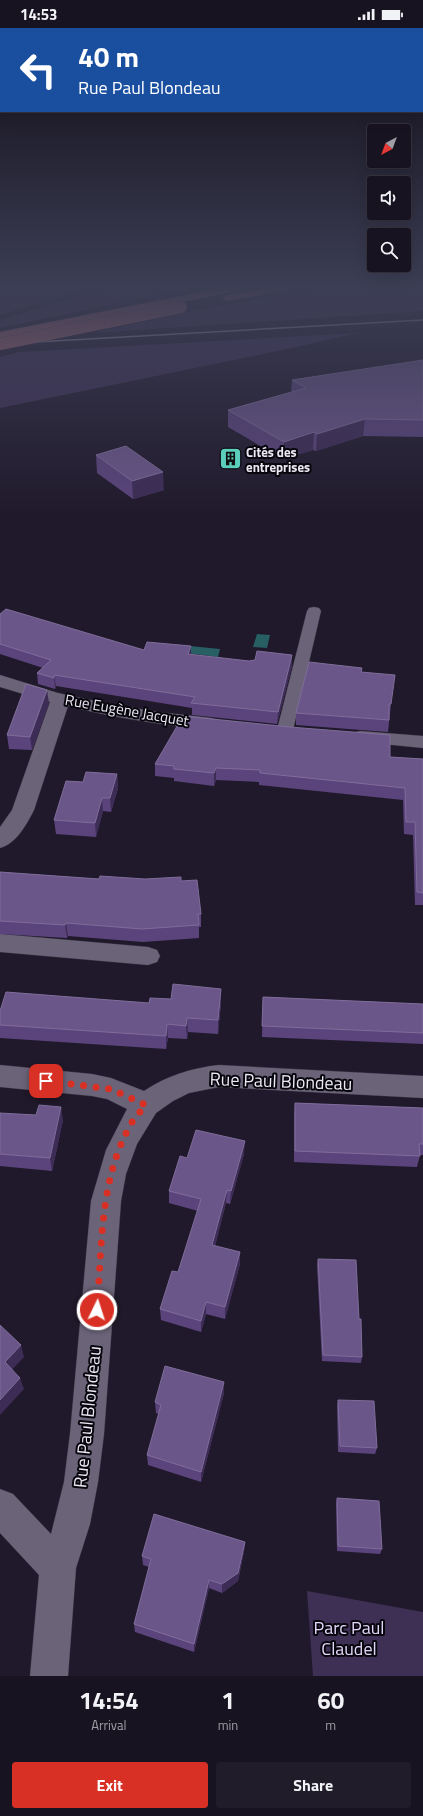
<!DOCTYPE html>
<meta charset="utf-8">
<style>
body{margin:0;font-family:"Titillium Web",sans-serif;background:#211c29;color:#f1f3f6;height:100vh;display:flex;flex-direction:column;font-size:15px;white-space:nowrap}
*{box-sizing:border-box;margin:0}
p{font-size:13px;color:#9f9ea5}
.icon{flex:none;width:22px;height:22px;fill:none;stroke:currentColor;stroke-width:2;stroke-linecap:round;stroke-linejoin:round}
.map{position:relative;height:1648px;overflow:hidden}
.side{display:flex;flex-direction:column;background:#181320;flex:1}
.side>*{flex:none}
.hud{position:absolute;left:0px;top:0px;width:423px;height:84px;box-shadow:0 4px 16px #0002,0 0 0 1px #36323e;background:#1a4fa0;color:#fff;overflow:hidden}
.needle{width:26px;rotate:221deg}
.fabs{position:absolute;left:367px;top:96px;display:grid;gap:8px}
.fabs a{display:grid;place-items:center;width:44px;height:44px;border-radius:4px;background:#181320;box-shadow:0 4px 16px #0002,0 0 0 1px #36323e;font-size:20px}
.pin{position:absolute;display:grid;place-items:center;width:34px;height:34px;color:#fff;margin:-17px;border-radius:8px;box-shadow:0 2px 6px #0006}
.me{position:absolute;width:44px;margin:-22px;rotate:4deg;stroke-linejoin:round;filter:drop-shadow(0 0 3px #0008)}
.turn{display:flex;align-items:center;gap:14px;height:84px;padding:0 12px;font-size:18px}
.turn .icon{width:52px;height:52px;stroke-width:2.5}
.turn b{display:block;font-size:28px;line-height:34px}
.eta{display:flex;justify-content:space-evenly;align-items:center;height:68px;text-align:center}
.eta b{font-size:24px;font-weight:700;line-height:28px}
.button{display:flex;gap:8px;margin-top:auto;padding:8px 12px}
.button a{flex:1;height:46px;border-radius:4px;background:#d93025;color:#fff;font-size:16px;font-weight:700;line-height:46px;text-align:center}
.button a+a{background:#211c29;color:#f1f3f6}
.status{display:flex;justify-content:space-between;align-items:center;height:28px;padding:0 20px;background:#181320;direction:ltr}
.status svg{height:11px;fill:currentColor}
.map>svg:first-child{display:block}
.green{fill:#3e3054}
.water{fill:#275f64}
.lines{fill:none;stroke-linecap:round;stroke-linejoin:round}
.lane-casing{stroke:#373240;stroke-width:1}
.street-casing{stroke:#373240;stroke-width:1}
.highway-casing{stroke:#373240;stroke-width:1}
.lane{fill:#6b6479;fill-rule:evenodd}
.street{fill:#6b6479;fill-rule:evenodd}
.highway{fill:#b86f75;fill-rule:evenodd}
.rail{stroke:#9c97a6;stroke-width:1.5}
.highway-bridge-casing{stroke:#373240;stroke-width:12;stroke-linecap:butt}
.highway-bridge{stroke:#b86f75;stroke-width:12}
.wall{fill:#5b447c}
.shaded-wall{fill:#3d2c56}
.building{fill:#6b5689;stroke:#7f6d9a}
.route{stroke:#d93025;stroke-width:7;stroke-dasharray:0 12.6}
.labels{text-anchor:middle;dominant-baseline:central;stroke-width:4;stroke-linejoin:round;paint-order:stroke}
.far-poi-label{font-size:13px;font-weight:bold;fill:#ece8f5;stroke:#08060d;text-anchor:start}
.street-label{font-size:15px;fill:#ece8f5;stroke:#08060d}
.near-street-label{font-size:18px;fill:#ece8f5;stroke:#08060d}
.near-park-label{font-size:18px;fill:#e2d5fa;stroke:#08060d}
</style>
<div class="status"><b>14:53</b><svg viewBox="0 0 49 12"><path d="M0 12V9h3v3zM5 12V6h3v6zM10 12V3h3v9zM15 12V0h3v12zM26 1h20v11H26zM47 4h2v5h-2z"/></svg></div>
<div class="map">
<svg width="423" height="1648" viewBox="0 0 423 1648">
<rect width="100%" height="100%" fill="#20192b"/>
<!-- green -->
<path class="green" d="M0,259H92L0,287Z
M111,259H193L0,300V292Z
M329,259H423V283L92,305L217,278Z
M358,305L292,320L0,380V329L19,324Z
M307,1563L423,1584V1648H313Z"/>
<!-- water -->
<path class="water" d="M257,606L270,607L267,620L253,619Z
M190,618L220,621L218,629L187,625Z"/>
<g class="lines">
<defs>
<path id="lane" d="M314,579L319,580L321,583L293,702L290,705H280L277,702L307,583L309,580Z"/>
<path id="street" d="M0,647L58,665L104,675L158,684L211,690L218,692L221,696L218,700C204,704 189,700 175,698C139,693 103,687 68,678L34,782C27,796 16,816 0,820V799L12,782L50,674L0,659Z
M360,703L423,708V720L353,713L350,709L353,705Z
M0,906L148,919L157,922L160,928L157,934L148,937L0,924Z
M0,1037L92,1046L111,1050L144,1063C166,1048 192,1040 219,1037L423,1048V1070L219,1059L189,1065L173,1073L156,1085L137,1116L126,1146L121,1173L104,1406L98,1454L90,1496L76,1540L68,1648H30L39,1547L0,1505V1461L13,1466L51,1506L64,1454L70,1406L91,1173L106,1122L127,1081L107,1071L92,1068L0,1059Z"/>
<path id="highway" d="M227,259H247L242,262L0,310V304Z
M273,259H294L289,262L227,273L222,270L227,267Z"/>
</defs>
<!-- lane casing -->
<use href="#lane" class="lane-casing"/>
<!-- street casing -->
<use href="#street" class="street-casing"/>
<!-- highway casing -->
<use href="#highway" class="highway-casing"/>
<!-- lane -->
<use href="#lane" class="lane"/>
<!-- street -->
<use href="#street" class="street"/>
<!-- highway -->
<use href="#highway" class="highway"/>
<!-- rail -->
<path class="rail" d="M0,316L423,292"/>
<defs>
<path id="highway-bridge" d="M0,316L181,279"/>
</defs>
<!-- highway-bridge casing -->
<use href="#highway-bridge" class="highway-bridge-casing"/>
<!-- highway-bridge -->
<use href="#highway-bridge" class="highway-bridge"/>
</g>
<!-- wall -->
<path class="wall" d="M423,332V409L363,408L316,423L313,422L283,431L228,399V382L291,364L292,352Z
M96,427L164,462L133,471L97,445Z
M0,586L144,622L191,627L292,638L277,696L192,687V680L56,658L55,661L38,656L37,645L43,640L0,626Z
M361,644L391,676L388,704L296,697V685Z
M49,675L32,722L9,721L7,707Z
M390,729L423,731V877H415L413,807L404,806L403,772L259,757V754L216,752L214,758L174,753V750L155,748V736Z
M117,746L118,760L111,784L103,783L96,809L56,806L54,792L83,754Z
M0,844L99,851H145L181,853L201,886V899H199V910L143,914L68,908L67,910L0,906Z
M263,969L423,976V1016L262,1009Z
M149,975H221L218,1006L188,1004L187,1011L168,1010L166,1021L0,1010V983Z
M295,1075L423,1080V1127H420L417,1139L294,1134V1086Z
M0,1085L63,1092L52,1143L0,1138Z
M244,1126L230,1176L226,1175L215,1218L240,1224V1236L225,1291L206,1286L201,1304L161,1292L160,1281L178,1244L198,1183L169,1175V1163L187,1130Z
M318,1231L359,1291L362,1329L361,1335L322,1333L317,1237Z
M224,1365L201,1454L148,1437L147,1427L159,1386L156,1385L155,1374Z
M338,1372L377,1420L375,1426L338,1424L337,1378Z
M337,1470L382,1521L380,1526L337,1523L336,1476Z
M245,1514L244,1523L238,1553L222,1565L209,1560L194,1624L135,1604L134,1596L149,1539L143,1537L142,1528Z"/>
<!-- shaded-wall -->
<path class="shaded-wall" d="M365,391L363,408L316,423L317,406Z
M314,404L313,422L283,431L284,414Z
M163,444L164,462L133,471L132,453Z
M191,618V629L188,626Z
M292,627V638L277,696L278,684Z
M54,647L56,658L55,661L54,650Z
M47,662L49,675L32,722L30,709Z
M216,740V752L214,758V745Z
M117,746L118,760L111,784L110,770Z
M102,770L103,783L96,809L95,795Z
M66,895L68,908L67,910L65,897Z
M221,961V975L218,1006V992Z
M187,990L188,1004L187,1011L186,998Z
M167,996L168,1010L166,1021V1008Z
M61,1079L63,1092L52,1143L50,1130Z
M245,1113L244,1126L230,1176L231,1163Z
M227,1162L226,1175L212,1229V1217Z
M240,1224V1236L225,1291V1279Z
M206,1274V1286L201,1304V1293Z
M21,1317L24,1329L9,1345L5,1334Z
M20,1350L24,1361L0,1387V1372Z
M224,1354V1365L201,1454V1444Z
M245,1514L244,1523L238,1553L222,1565V1556Z
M209,1552V1560L194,1624V1616Z"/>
<!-- building -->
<path class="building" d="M423,332V392L365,391L317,406L314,404L284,414L228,382L306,360L292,352Z
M126,418L163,444L132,453L96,427Z
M6,581L144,622L147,614L191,618L188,626L249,633L255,632L257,623L292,627L278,684L191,675L195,669L54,647V650L37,645L51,632L0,616V586Z
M309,634L362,640L361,644L395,647L391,676H389V692L296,685Z
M26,656L47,662L30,709L7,707Z
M183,688L290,699L390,707V729L423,731V865L417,864L415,794H406L405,760L260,745V742L216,740L214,745L174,741V738L155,736Z
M86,744L117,746L110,770H102L95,795L54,792L66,753L83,754Z
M0,844L99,851L100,848L145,851L181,849V853L197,852L201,886H198L199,897L142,901L66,895L65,897L0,893Z
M173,956L221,961L218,992L187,990L186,998L167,996L166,1008L0,997V983L6,964L149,975L150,970L171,971Z
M263,969L423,976V1005L262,998Z
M295,1075L423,1080V1116H419L420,1128L295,1123Z
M39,1077L61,1079L50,1130L0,1126V1085L36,1087Z
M196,1102L245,1113L231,1163L227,1162L212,1217L240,1224L225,1279L206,1274L201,1293L160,1281L172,1243L178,1244L201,1171L169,1163L180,1128L187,1130Z
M318,1231L356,1232L359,1291H361L362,1329L323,1327Z
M0,1297L21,1317L5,1334L20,1350L0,1372Z
M165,1338L224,1354L201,1444L147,1427L161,1377L155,1374Z
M338,1372L374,1373L377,1420L340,1418Z
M337,1470L379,1473L382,1521L338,1518Z
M154,1486L245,1514L238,1545L222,1556L209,1552L194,1616L134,1596L151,1531L142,1528Z"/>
<!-- sky -->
<linearGradient id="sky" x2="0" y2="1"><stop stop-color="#120e18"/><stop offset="0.53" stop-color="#3c3e55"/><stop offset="1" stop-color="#3c3e55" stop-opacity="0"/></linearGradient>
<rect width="423" height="489" fill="url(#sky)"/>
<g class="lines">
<!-- route -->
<path class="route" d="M46,1053L111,1061L146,1077C141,1083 135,1089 131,1096C99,1151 102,1221 97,1282"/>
</g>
<!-- icons -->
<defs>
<symbol id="building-square" viewBox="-11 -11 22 22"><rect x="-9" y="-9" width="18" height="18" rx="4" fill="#5bcebc" stroke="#08060d"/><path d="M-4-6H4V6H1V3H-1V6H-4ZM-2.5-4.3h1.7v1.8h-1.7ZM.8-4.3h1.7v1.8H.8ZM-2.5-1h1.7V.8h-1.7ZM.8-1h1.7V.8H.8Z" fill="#111"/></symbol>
</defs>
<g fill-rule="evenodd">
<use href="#building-square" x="218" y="418" width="25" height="25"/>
</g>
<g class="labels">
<!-- far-poi labels -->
<g class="far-poi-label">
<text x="246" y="424">Cités des<tspan x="246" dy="15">entreprises</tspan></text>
</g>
<!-- street labels -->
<g class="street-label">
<text transform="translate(127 682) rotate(10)">Rue Eugène Jacquet</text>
</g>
<!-- near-street labels -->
<g class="near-street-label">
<text transform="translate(281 1053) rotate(2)">Rue Paul Blondeau</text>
<text transform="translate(87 1389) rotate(-84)">Rue Paul Blondeau</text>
</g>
<!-- near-park labels -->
<g class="near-park-label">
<text x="349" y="1599">Parc Paul<tspan x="349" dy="21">Claudel</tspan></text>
</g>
</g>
</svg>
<div class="fabs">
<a><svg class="needle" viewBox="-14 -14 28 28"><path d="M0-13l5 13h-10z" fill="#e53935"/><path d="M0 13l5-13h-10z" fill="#9f9ea5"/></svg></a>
<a><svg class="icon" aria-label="sound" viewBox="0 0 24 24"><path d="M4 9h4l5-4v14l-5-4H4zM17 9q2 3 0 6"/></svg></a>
<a><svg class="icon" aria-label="search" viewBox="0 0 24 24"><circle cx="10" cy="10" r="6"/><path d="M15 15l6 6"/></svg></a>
</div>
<div class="pin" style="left:46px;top:1053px;background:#d93025"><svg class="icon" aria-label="arrive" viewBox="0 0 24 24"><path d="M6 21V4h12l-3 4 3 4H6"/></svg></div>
<svg class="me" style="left:97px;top:1282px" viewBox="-20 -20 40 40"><circle r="17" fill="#d93025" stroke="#fff" stroke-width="3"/><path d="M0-11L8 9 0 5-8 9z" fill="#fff"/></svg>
<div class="hud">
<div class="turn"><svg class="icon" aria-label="left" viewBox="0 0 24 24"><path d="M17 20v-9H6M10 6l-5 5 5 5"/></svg><div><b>40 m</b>Rue Paul Blondeau</div></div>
</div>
</div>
<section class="side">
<div class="eta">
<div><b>14:54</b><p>Arrival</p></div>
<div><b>1</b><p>min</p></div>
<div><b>60</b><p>m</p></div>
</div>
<div class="button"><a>Exit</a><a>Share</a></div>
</section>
